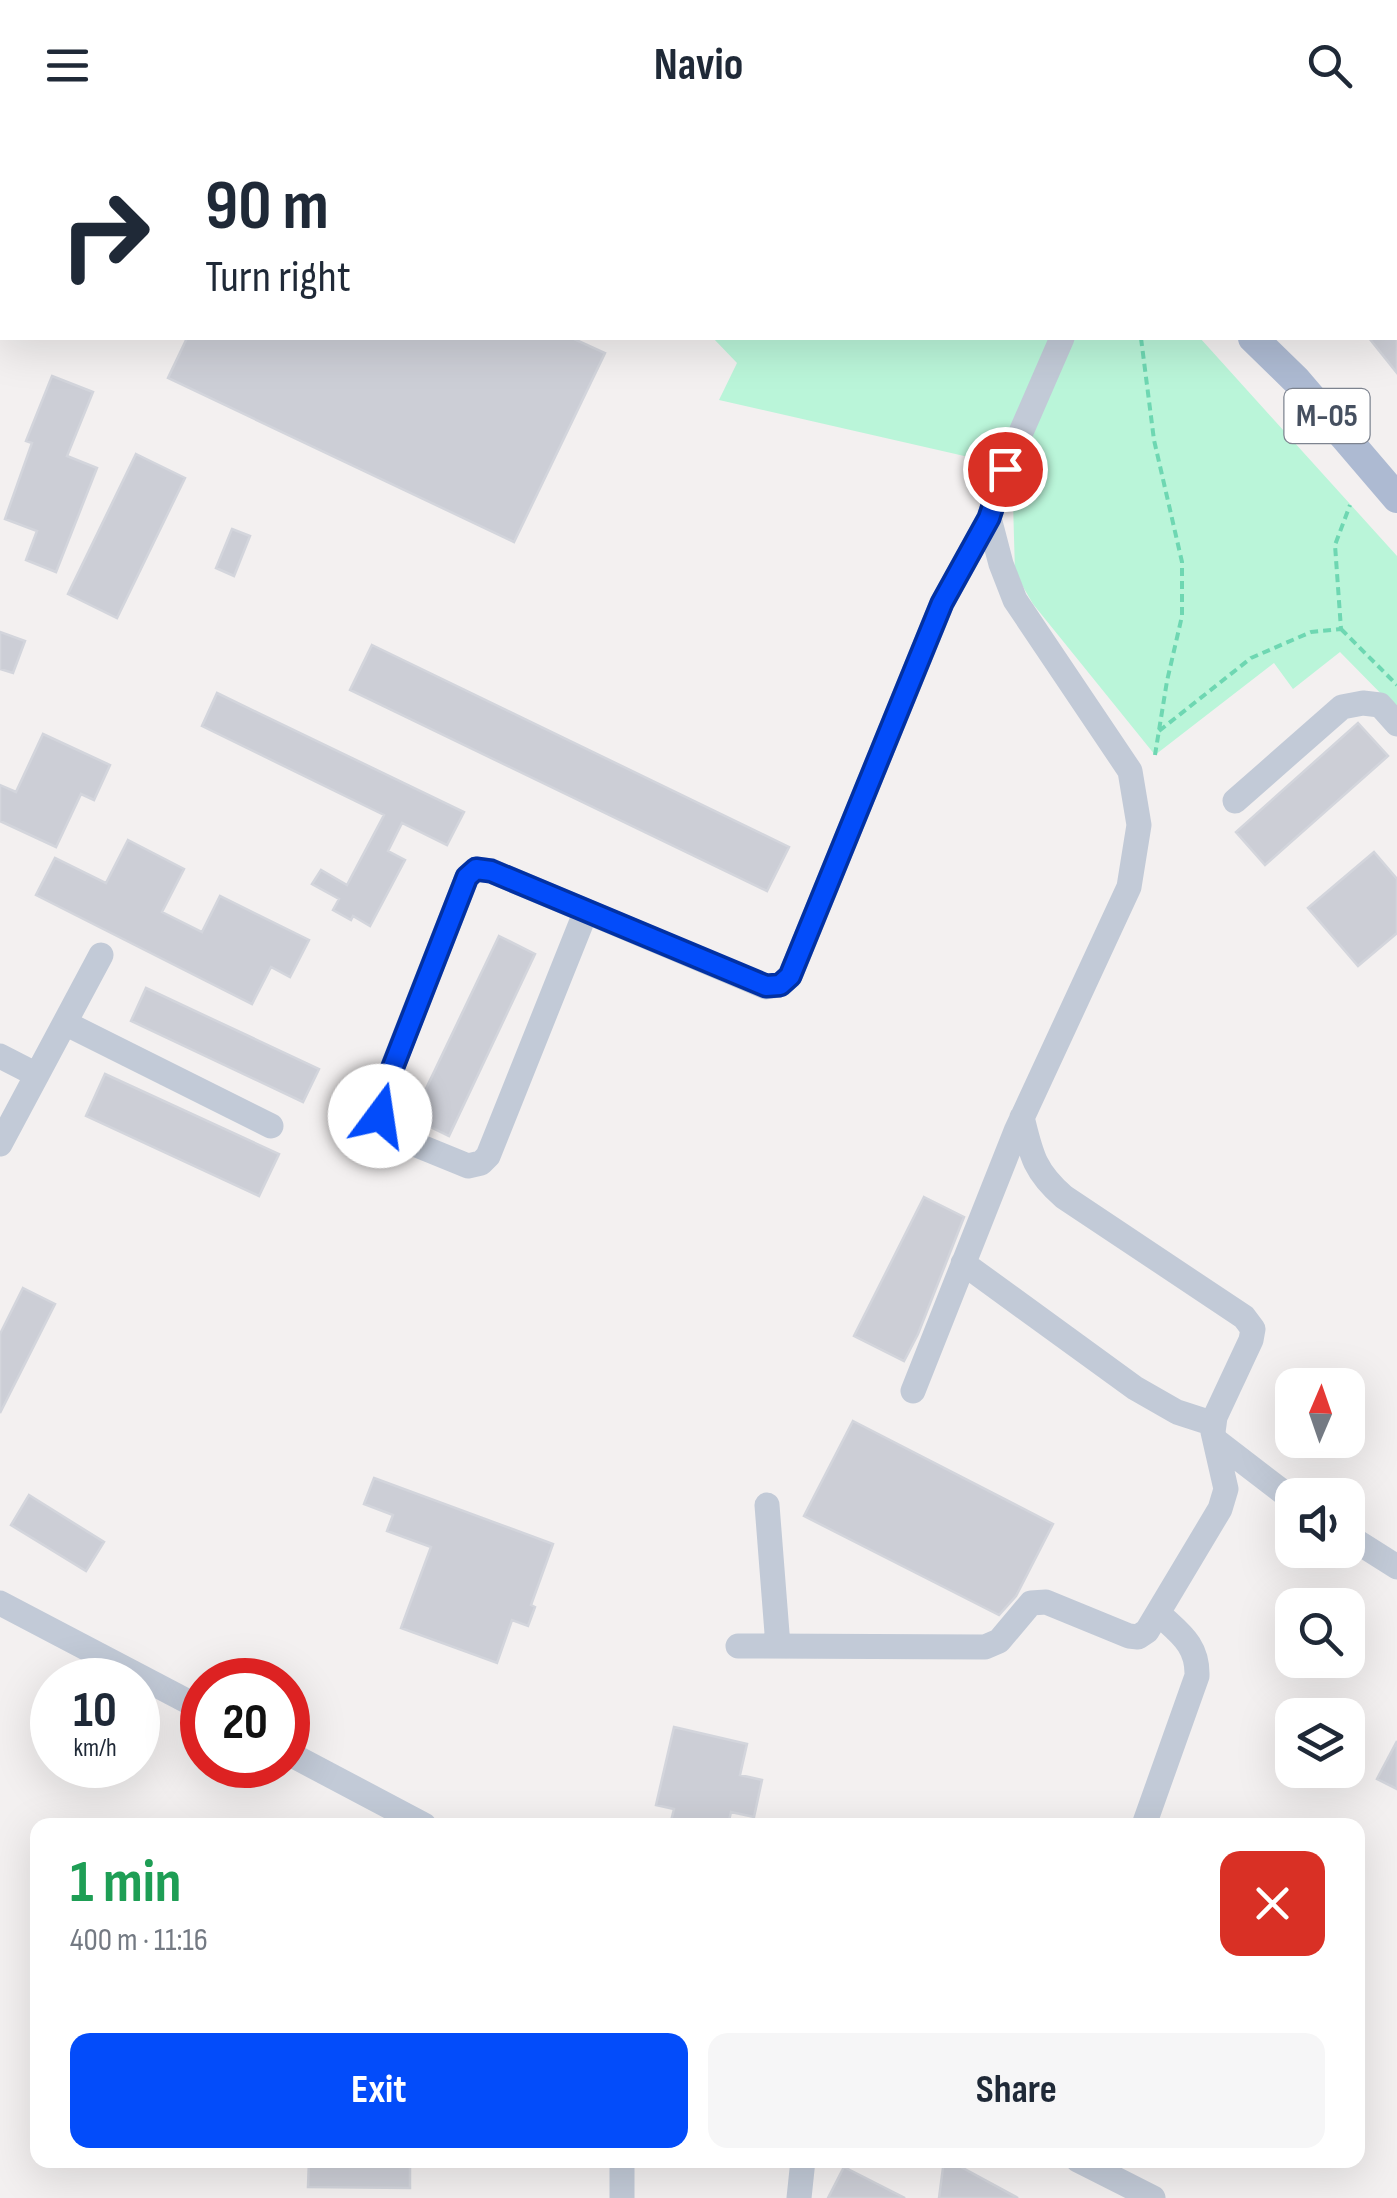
<!DOCTYPE html>
<meta charset="utf-8">
<style>
body{margin:0;font-family:"Sofia Sans Condensed",sans-serif;background:#f6f6f7;color:#1f2937;height:100vh;display:flex;flex-direction:column;font-size:38px;white-space:nowrap}
*{box-sizing:border-box;margin:0}
p{font-size:32px;color:#747a83}
.icon{flex:none;width:55px;height:55px;fill:none;stroke:currentColor;stroke-width:2;stroke-linecap:round;stroke-linejoin:round}
.map{position:relative;flex:1;overflow:hidden}
.details{position:absolute;left:30px;top:1688px;width:1335px;height:350px;display:flex;flex-direction:column;background:#fff;border-radius:20px;box-shadow:0 10px 40px #0002}
.details>*{flex:none}
.guide{position:absolute;left:0px;top:0px;width:1398px;height:210px;box-shadow:0 10px 40px #0002;background:#fff;color:#1f2937;overflow:hidden}
.needle{width:65px;rotate:2deg}
.buttons{position:absolute;left:1275px;top:1238px;display:grid;gap:20px}
.buttons a{display:grid;place-items:center;width:90px;height:90px;border-radius:20px;background:#fff;box-shadow:0 10px 40px #0002;font-size:50px}
.speed{position:absolute;left:30px;top:1528px;display:flex;gap:20px;font-size:50px;font-weight:700;text-align:center}
.speed>*{display:grid;place-content:center;width:130px;height:130px;border-radius:50%;background:#fff;box-shadow:0 10px 40px #0002;line-height:1}
.speed small{font-size:25px;font-weight:400}
.speed .limit{border:15px solid #d22;background:#fff;color:#111}
.pin{position:absolute;display:grid;place-items:center;width:85px;height:85px;color:#fff;margin:-42px;border:5px solid #fff;border-radius:50%;box-shadow:0 2px 10px #0007}
.me{position:absolute;width:110px;margin:-55px;rotate:14deg;stroke-linejoin:round;filter:drop-shadow(0 0 8px #0008)}
.turn{display:flex;align-items:center;gap:35px;height:210px;padding:0 40px;font-size:45px}
.turn .icon{width:130px;height:130px;stroke-width:2.5}
.turn b{display:block;font-size:70px;line-height:85px}
.round{display:grid;place-items:center;flex:none;width:105px;height:105px;border-radius:20px;background:#f6f6f7}
.head{display:flex;align-items:center;justify-content:space-between;height:170px;padding:0 40px}
h1{font-size:60px;font-weight:700;line-height:75px;color:#1e9e55}
.action{display:flex;gap:20px;margin-top:auto;padding:20px 40px}
.action a{flex:1;height:115px;border-radius:20px;background:#034cfa;color:#fff;font-size:40px;font-weight:700;line-height:115px;text-align:center}
.action a+a{background:#f6f6f7;color:#1f2937}
header{display:flex;justify-content:space-between;align-items:center;height:130px;padding:0 40px;background:#fff;font-size:45px;font-weight:700}
.map>svg:first-child{display:block}
.green{fill:#baf5d9}
.building{fill:#ccced6;stroke:#d3d5dc;stroke-width:2.5}
.lines{fill:none;stroke-linecap:round;stroke-linejoin:round}
.path{stroke:#6ed7b2;stroke-width:4;stroke-dasharray:8 5;stroke-linecap:butt}
.minor{stroke:#c2cad7;stroke-width:25}
.major{stroke:#adbad2;stroke-width:30}
.route-casing{stroke:#0231a2;stroke-width:25}
.route{stroke:#034cfa;stroke-width:18}
.labels{text-anchor:middle;dominant-baseline:central;stroke-width:10;stroke-linejoin:round;paint-order:stroke}
.shield{fill:#fff;stroke:#7e8490;stroke-width:2.5}
.shield-label{font-size:32px;font-weight:bold;fill:#465060}
</style>
<header><svg class="icon" aria-label="menu" viewBox="0 0 24 24"><path d="M4 6h16M4 12h16M4 18h16"/></svg>Navio<svg class="icon" aria-label="search" viewBox="0 0 24 24"><circle cx="10" cy="10" r="6"/><path d="M15 15l6 6"/></svg></header>
<div class="map">
<svg width="1397" height="2068" viewBox="0 0 1397 2068">
<rect width="100%" height="100%" fill="#f3f0f0"/>
<!-- green -->
<path class="green" d="M519,0H1020L1022,2H521Z
M713,208H1059L1012,314L973,328L719,270L737,233Z
M1068,208H1200L1397,426V580L1340,522L1293,559L1274,533L1155,625L1033,474L1015,443L1013,372L1020,336Z"/>
<!-- building -->
<path class="building" d="M187,208H572L605,223L514,412L168,248Z
M1369,208H1397V243Z
M52,246L93,262L67,326L97,338L56,442L26,430L37,401L5,389L32,313L26,311Z
M136,324L185,348L117,488L68,464Z
M232,399L250,406L234,446L216,438Z
M0,502L25,511L13,543L0,539Z
M372,515L789,717L767,761L350,560Z
M217,563L464,682L447,715L402,693L388,721L405,730L370,796L353,786L351,790L333,780L339,769L312,754L321,740L347,755L384,685L202,596Z
M1358,593L1388,626L1265,735L1236,702Z
M43,604L110,635L94,670L81,664L56,717L0,691V655L16,662Z
M128,710L184,739L162,782L202,802L220,766L309,810L290,847L271,837L252,874L36,765L55,728L106,753Z
M1374,722L1397,749V803L1358,836L1308,778Z
M499,806L535,824L449,1006L412,988Z
M146,858L319,939L303,972L131,891Z
M105,944L279,1024L259,1066L86,986Z
M924,1067L964,1087L918,1204L904,1231L854,1206Z
M23,1158L55,1174L0,1283V1204Z
M853,1291L1053,1394L1016,1466L999,1485L804,1386Z
M374,1348L553,1414L531,1475L535,1477L528,1496L512,1490L497,1533L401,1498L431,1417L387,1401L393,1385L364,1374Z
M29,1365L104,1412L86,1441L11,1395Z
M674,1597L747,1614L740,1645L762,1650L754,1687L731,1682L728,1695H670L674,1679L656,1675Z
M1397,1611V1659L1377,1649Z
M309,2030H410V2058L308,2057Z
M944,2030H948L1018,2068H939Z
M844,2037L905,2068H828Z"/>
<g class="lines">
<!-- path -->
<path class="path" d="M776,0L785,2
M1141,208L1154,310L1182,432V486L1167,551L1155,625
M1341,499L1397,555
M1159,601L1251,528L1311,502L1341,499L1335,415L1350,375"/>
<!-- minor -->
<path class="minor" d="M1235,671L1342,577L1363,573L1380,575L1397,594
M586,781L488,1026L481,1033L468,1036L392,1005C374,990 383,972 387,951L467,747L476,739L491,741L766,857L780,855L790,846L942,473L989,388
M65,893L271,996
M0,926L37,945
M0,1014L101,825
M963,1133L1135,1258L1177,1282L1214,1294
M913,1261L1016,1001L1129,757L1139,695L1130,641L1015,470L1001,434L989,388L1005,339L1062,208
M1215,1310L1292,1369
M767,1375L778,1516
M1348,1406L1397,1437
M0,1473L202,1579
M738,1516L985,1517L999,1511L1031,1473L1046,1472L1129,1506L1138,1507L1147,1501L1220,1379L1226,1359L1213,1302L1215,1287L1251,1210L1253,1199L1244,1187L1064,1067C1034,1041 1031,1024 1022,987
M288,1623L424,1695
M1144,1695L1197,1546C1198,1514 1179,1503 1158,1483
M622,2030V2068
M1078,2030L1153,2068
M799,2068L803,2030"/>
<!-- major -->
<path class="major" d="M1075,0L1078,2
M1253,208L1296,250L1397,368"/>
</g>
<g class="lines">
<defs>
<path id="route" d="M380,986L387,952L467,747L476,739L491,741L766,856L780,855L790,846L942,473L989,388L1005,339"/>
</defs>
<!-- route casing -->
<use href="#route" class="route-casing"/>
<!-- route -->
<use href="#route" class="route"/>
</g>
<g class="labels">
<!-- shield labels -->
<rect class="shield" x="1284.5" y="259" width="85" height="54" rx="8"/>
<g class="shield-label">
<text x="1327" y="286">М-05</text>
</g>
</g>
</svg>
<div class="buttons">
<a><svg class="needle" viewBox="-14 -14 28 28"><path d="M0-13l5 13h-10z" fill="#e53935"/><path d="M0 13l5-13h-10z" fill="#747a83"/></svg></a>
<a><svg class="icon" aria-label="sound" viewBox="0 0 24 24"><path d="M4 9h4l5-4v14l-5-4H4zM17 9q2 3 0 6"/></svg></a>
<a><svg class="icon" aria-label="search" viewBox="0 0 24 24"><circle cx="10" cy="10" r="6"/><path d="M15 15l6 6"/></svg></a>
<a><svg class="icon" aria-label="layers" viewBox="0 0 24 24"><path d="M12 4l9 5-9 5-9-5zM3 14l9 5 9-5"/></svg></a>
</div>
<div class="speed"><div>10<small>km/h</small></div><div class="limit">20</div></div>
<div class="pin" style="left:1005px;top:339px;background:#d93025"><svg class="icon" aria-label="arrive" viewBox="0 0 24 24"><path d="M6 21V4h12l-3 4 3 4H6"/></svg></div>
<svg class="me" style="left:380px;top:986px" viewBox="-20 -20 40 40"><circle r="19" fill="#fff"/><path d="M0-13L10 11 0 6-10 11z" fill="#034cfa"/></svg>
<div class="guide">
<div class="turn"><svg class="icon" aria-label="right" viewBox="0 0 24 24"><path d="M7 20v-9h11M14 6l5 5-5 5"/></svg><div><b>90 m</b>Turn right</div></div>
</div>
<section class="details">
<div class="head"><div><h1>1 min</h1><p>400 m · 11:16</p></div><a class="round" style="background:#d93025;color:#fff"><svg class="icon" aria-label="close" viewBox="0 0 24 24"><path d="M6 6l12 12M18 6L6 18"/></svg></a></div>
<div class="action"><a>Exit</a><a>Share</a></div>
</section>
</div>
